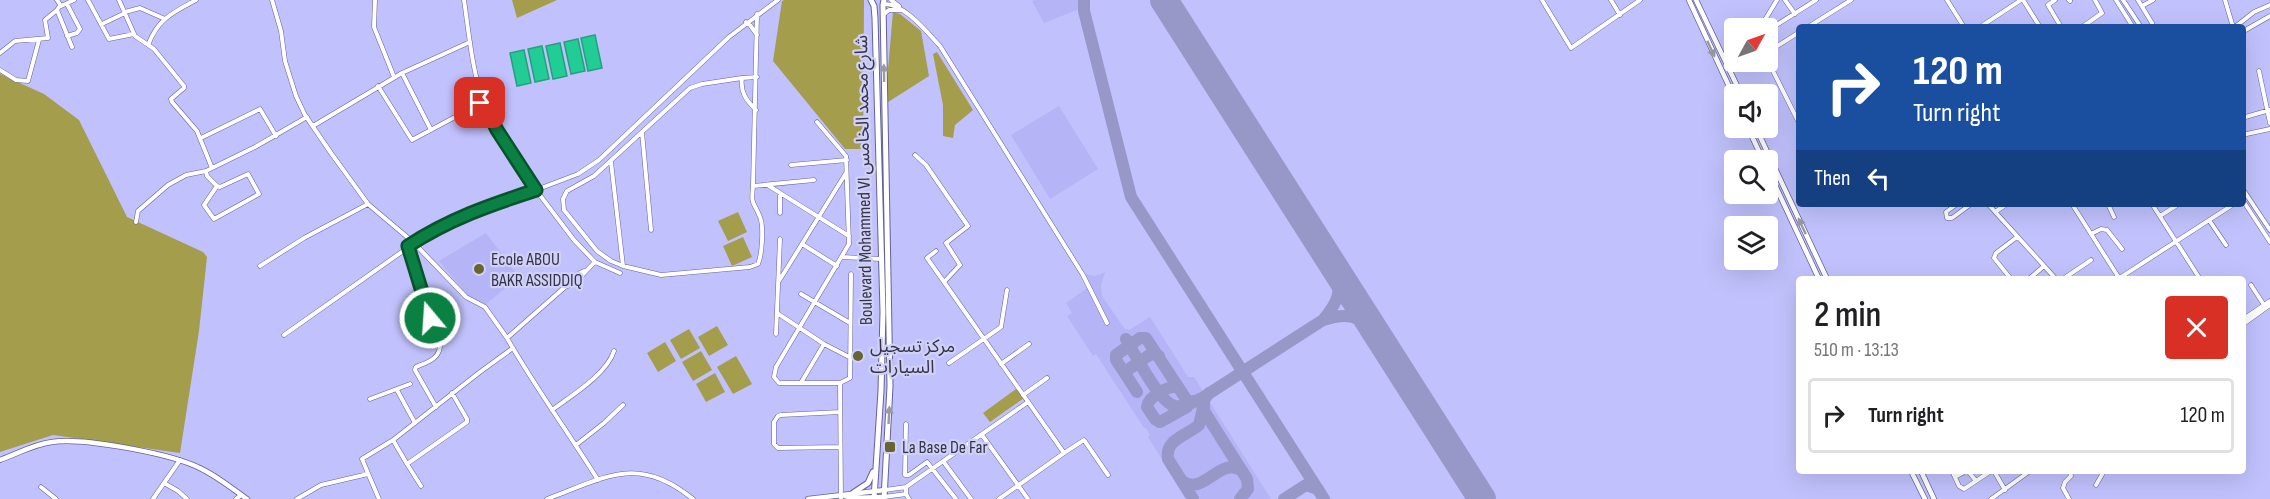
<!DOCTYPE html>
<meta charset="utf-8">
<style>
body{margin:0;font-family:"Sofia Sans Condensed","Noto Sans Arabic",sans-serif;background:#f2f2f2;color:#202124;height:100vh;display:flex;flex-direction:column;font-size:22px;white-space:nowrap}
*{box-sizing:border-box;margin:0}
p{font-size:20px;color:#757577}
.icon{flex:none;width:33px;height:33px;fill:none;stroke:currentColor;stroke-width:2;stroke-linecap:round;stroke-linejoin:round}
.map{position:relative;flex:1;overflow:hidden}
.details{position:absolute;left:1796px;top:276px;width:450px;height:198px;display:flex;flex-direction:column;background:#fff;border-radius:6px;box-shadow:0 6px 24px #0002}
.details>*{flex:none}
.hud{position:absolute;left:1796px;top:24px;width:450px;height:183px;border-radius:6px;box-shadow:0 6px 24px #0002;background:#1a4fa0;color:#fff;overflow:hidden}
.needle{width:39px;rotate:50deg}
.buttons{position:absolute;left:1724px;top:18px;display:grid;gap:12px}
.buttons a{display:grid;place-items:center;width:54px;height:54px;border-radius:6px;background:#fff;box-shadow:0 6px 24px #0002;font-size:30px}
.pin{position:absolute;display:grid;place-items:center;width:51px;height:51px;color:#fff;margin:-26px;border-radius:12px;box-shadow:0 3px 9px #0006}
.me{position:absolute;width:66px;margin:-33px;rotate:342deg;stroke-linejoin:round;filter:drop-shadow(0 0 4px #0008)}
.turn{display:flex;align-items:center;gap:21px;height:126px;padding:0 18px;font-size:27px}
.turn .icon{width:78px;height:78px;stroke-width:2.5}
.turn b{display:block;font-size:42px;line-height:51px}
.then{display:flex;align-items:center;height:57px;padding:0 18px;background:#0003;gap:12px;font-size:22px}
.round{display:grid;place-items:center;flex:none;width:63px;height:63px;border-radius:6px;background:#f2f2f2}
.summary{display:flex;align-items:center;justify-content:space-between;height:102px;padding:0 18px}
h1{font-size:36px;font-weight:600;line-height:45px}
ul{padding:0;list-style:none}
li{display:flex;align-items:center;gap:18px;height:75px;margin:0 12px 9px;padding:0 6px;border:3px solid #e0e0e0;border-radius:6px}
li div{flex:1}
li b{display:block;font-size:22px}
li em{font-style:normal}
.map>svg:first-child{display:block}
.built{fill:#b4b4f6}
.green{fill:#a49d4b}
.water{fill:#22cd95;stroke:#279f7f;stroke-width:1.5}
.lines{fill:none;stroke-linecap:round;stroke-linejoin:round}
.taxiway{stroke:#9797c8;stroke-width:12}
.runway{stroke:#9797c8;stroke-width:28}
.minor-casing{stroke:#646297;stroke-width:5}
.tertiary-casing{stroke:#646297;stroke-width:6}
.primary-casing{stroke:#646297;stroke-width:7}
.minor{stroke:#fff;stroke-width:4}
.tertiary{stroke:#fff;stroke-width:4.5}
.primary{stroke:#fff;stroke-width:5}
.oneway{fill:#9a99a5}
.route-casing{stroke:#07532c;stroke-width:15}
.route{stroke:#0b8043;stroke-width:10}
.poi-dot{fill:#686431;stroke:#d0d1f5;stroke-width:2}
.labels{text-anchor:middle;dominant-baseline:central;stroke-width:4.5;stroke-linejoin:round;paint-order:stroke}
.street-label{font-size:18px;fill:#34334b;stroke:#d0d1f5}
.poi-label{font-size:18px;fill:#34334b;stroke:#d0d1f5;text-anchor:start}
</style>
<div class="map">
<svg width="2270" height="499" viewBox="0 0 2270 499">
<rect width="100%" height="100%" fill="#c1c1fd"/>
<!-- built -->
<path class="built" d="M1036,0H1082V8L1044,23L1032,1Z
M1059,106L1098,169L1050,199L1011,135Z
M486,233L519,277L486,304L467,295L439,261Z
M1105,272L1101,285L1102,296L1124,328L1129,330L1150,317L1188,377H1194L1271,499H1187L1148,437L1150,435L1146,428H1144L1096,354L1093,356L1067,316L1072,313L1066,303L1086,289V285L1081,277L1085,274L1095,276Z"/>
<!-- green -->
<path class="green" d="M512,0H557L517,18Z
M785,0H864L863,149H845L773,61L782,1Z
M893,12L900,14L921,31L929,76L885,104Z
M937,52L973,110L955,125L953,138L943,136V105L933,54Z
M0,74L44,94L79,120L127,217L203,252L207,257L199,331L180,453L53,435L0,452Z
M738,212L747,232L728,241L718,221Z
M743,237L752,257L732,266L723,246Z
M717,326L728,345L709,356L698,337Z
M689,329L700,348L681,359L670,340Z
M665,342L676,361L658,372L647,353Z
M701,351L712,370L693,381L682,362Z
M736,356L752,384L733,394L717,367Z
M715,373L725,392L706,402L696,384Z
M1016,389L1024,398L990,422L983,413Z"/>
<!-- water -->
<path class="water" d="M595,35L602,68L588,71L581,38Z
M578,39L585,71L571,74L564,42Z
M560,43L567,76L553,79L546,46Z
M542,46L549,79L535,82L528,49Z
M524,50L531,83L517,86L510,53Z"/>
<g class="lines">
<!-- taxiway -->
<path class="taxiway" d="M1084,0V11L1131,197L1324,499
M1335,268C1342,292 1339,301 1323,320C1347,312 1358,315 1376,333
M1126,339C1135,354 1159,403 1175,406C1184,408 1194,402 1202,398L1323,320
M1126,375L1116,360V355L1140,338H1146L1186,399L1189,402L1195,401
M1179,388C1169,384 1148,397 1147,407L1155,419L1160,422L1187,407
M1137,392L1126,375V371L1151,354L1159,356
M1209,393L1204,400V411L1247,479L1248,489L1240,499
M1181,480C1203,499 1221,453 1243,472
M1193,499L1168,459C1165,439 1186,436 1199,425L1203,408
M1284,499L1306,485L1318,489"/>
<!-- runway -->
<path class="runway" d="M1164,0L1482,499"/>
<defs>
<path id="minor" d="M57,0L61,6
M88,0L109,39L134,34
M119,0L135,36L154,49L184,86V88L171,99L172,102L197,131L212,168
M272,0L281,31L285,61L296,96L305,115L331,153L368,204L413,242L466,297L485,307L507,338
M375,0L374,27L394,77
M891,0L899,6
M1542,0L1571,48L1640,0
M1611,0L1620,15
M1785,0L1795,14
M1947,0L1964,27
M2023,0L2040,27
M2055,0L2048,5L2061,27
M2069,0L2070,1
M2116,0L2133,27
M2123,0L2141,27
M2138,0L2152,23
M2225,0L2233,27
M67,4L80,29L77,33L67,36
M883,4C903,2 927,32 940,46L1083,275L1107,323
M2142,6L2153,0
M125,12L140,8L165,19
M757,14L753,186L814,180
M883,15L889,10H901
M746,22L750,25L757,35
M102,24L125,13
M1808,27L1851,0
M1980,27L2021,0
M2082,27L2102,13L2095,0
M2235,27L2254,12L2270,5
M1760,28L1777,0
M1767,31L1816,0
M2242,32L2270,16
M1798,33L1771,50L1767,59L1798,121
M148,45C158,19 172,13 196,0
M72,47L57,10L59,7L74,0
M0,53L15,41L48,38L45,20L57,10
M0,70L16,80L28,81L39,40
M2259,71L2270,123
M402,73L431,130
M742,78L702,84L690,88L594,176L567,191L563,199L564,210L597,251L611,261L623,266L661,275L750,267L758,264C762,255 764,226 760,217C753,200 751,206 753,186
M378,86L412,140L483,102
M756,110C746,100 740,92 742,78L757,77
M2242,118L2270,110
M817,122L846,156L849,244L776,367L774,377L779,383H840
M313,126L402,73L470,42
M642,132L651,230
M2242,135L2270,129
M201,138L260,109L276,136
M915,155L926,165L968,226L946,243L960,265L944,282L1064,453L1084,440L1108,475
M611,162L623,266
M791,165L847,160
M206,171L207,176L217,186
M248,174L259,194L214,219L204,205L217,186L220,187Z
M769,186L849,236
M2242,188L2270,230
M780,195V213
M2242,199L2270,242
M1957,204L1946,212L1947,218H1952L1971,204
M1988,204L2056,279
M2072,204L2119,278
M2108,204L2114,217
M2152,204L2200,279
M1995,212L2007,204
M2160,216L2179,204
M2209,220L2226,245
M136,222L138,211L168,185L186,175L206,171L255,147L307,117
M2091,234L2101,229L2107,230L2122,249
M802,244L837,266
M408,246L440,347C438,360 427,362 416,367L415,370L436,407
M936,251L927,258L944,282
M842,257L881,259
M260,266L304,238L368,204
M584,271L573,277L565,287L507,338C535,387 568,432 598,480
M620,273L595,262L574,240L536,190L578,174L599,160L729,37L778,0
M2011,279L1994,258L1996,253L2017,237
M2029,279L2044,266
M2063,279L2091,260
M2118,279L2234,204
M779,281L846,173
M2251,285L2264,305
M565,287C578,283 585,271 595,262
M801,294L850,323
M777,313L824,344L851,358
M2242,320L2270,301
M2242,325L2270,305
M776,334L780,239
M284,335L437,227L482,208L536,190C517,166 493,130 483,101C472,69 469,34 464,0
M949,363L1001,327L1007,290
M1001,364L1029,344
M802,381L824,344
M397,390L415,423
M1023,395L1047,378
M370,399L410,384
M552,410C571,396 607,374 614,351
M840,412L781,415L778,416L774,422V444L778,448L840,447
M906,424L905,475H909L927,462L956,499
M982,435L1028,499
M393,440L407,464L467,422V419L452,393
M576,445L604,423L623,405
M943,461L971,499
M407,464L421,486
M1952,471L1959,486L1964,489L1991,471
M1968,471L1976,481
M1994,471L2005,490
M1955,477L1966,471
M164,483L180,460
M2096,485L2104,471
M41,487L56,499
M906,487V494L909,499
M885,490L906,487L1028,402
M884,497L906,494
M153,499L164,483L178,491L187,499
M236,499L241,495
M297,499L321,485L368,474
M379,499L362,459L393,440L480,372L513,348
M547,499C606,477 638,454 693,499
M841,499L840,383L850,378L851,274
M999,499L1064,453
M1991,499L2030,471
M2069,499L2063,488L2065,482L2071,476L2070,471"/>
<path id="tertiary" d="M1689,0L1734,97
M1696,0L1741,94
M1748,128L1763,160
M1756,128L1827,279
M1767,168L1819,279
M0,460C17,454 34,444 52,442C82,437 164,453 193,465C213,473 230,487 247,499
M1911,471L1925,499
M1921,471L1934,499
M845,496L851,498L884,497
M808,499L885,490"/>
<path id="primary" d="M871,0L874,6L875,18L883,312L881,391L874,499
M853,493L868,483L873,472
M858,498L860,499
M884,499L890,386L883,5L884,0"/>
</defs>
<!-- minor casing -->
<use href="#minor" class="minor-casing"/>
<!-- tertiary casing -->
<use href="#tertiary" class="tertiary-casing"/>
<!-- primary casing -->
<use href="#primary" class="primary-casing"/>
<!-- minor -->
<use href="#minor" class="minor"/>
<!-- tertiary -->
<use href="#tertiary" class="tertiary"/>
<!-- primary -->
<use href="#primary" class="primary"/>
</g>
<!-- one-way arrows -->
<defs><path id="oneway-solid" d="M-6-.8H1V-3.2L6.5 0L1 3.2V.8H-6Z" transform="scale(1.5)"/></defs>
<g class="oneway">
<use href="#oneway-solid" transform="translate(1711 49) rotate(65)"/>
<use href="#oneway-solid" transform="translate(884 73) rotate(-91)"/>
<use href="#oneway-solid" transform="translate(1802 226) rotate(-115)"/>
<use href="#oneway-solid" transform="translate(889 415) rotate(-87)"/>
</g>
<g class="lines">
<defs>
<path id="route" d="M430,318L408,246C449,219 490,205 536,190L497,130L483,102L480,103"/>
</defs>
<!-- route casing -->
<use href="#route" class="route-casing"/>
<!-- route -->
<use href="#route" class="route"/>
</g>
<!-- markers -->
<g class="poi-dot">
<circle cx="479" cy="269" r="6"/>
<circle cx="858" cy="356" r="6"/>
<rect x="884" y="441" width="12" height="12" rx="3"/>
</g>
<g class="labels">
<!-- street labels -->
<g class="street-label">
<text transform="translate(864 180) rotate(-91)">Boulevard Mohammed VI شارع محمد الخامس</text>
</g>
<!-- poi labels -->
<g class="poi-label">
<text x="491" y="259">Ecole ABOU<tspan x="491" dy="21">BAKR ASSIDDIQ</tspan></text>
<text x="870" y="346">مركز تسجيل<tspan x="870" dy="21">السيارات</tspan></text>
<text x="902" y="447">La Base De Far</text>
</g>
</g>
</svg>
<div class="buttons">
<a><svg class="needle" viewBox="-14 -14 28 28"><path d="M0-13l5 13h-10z" fill="#e53935"/><path d="M0 13l5-13h-10z" fill="#757577"/></svg></a>
<a><svg class="icon" aria-label="sound" viewBox="0 0 24 24"><path d="M4 9h4l5-4v14l-5-4H4zM17 9q2 3 0 6"/></svg></a>
<a><svg class="icon" aria-label="search" viewBox="0 0 24 24"><circle cx="10" cy="10" r="6"/><path d="M15 15l6 6"/></svg></a>
<a><svg class="icon" aria-label="layers" viewBox="0 0 24 24"><path d="M12 4l9 5-9 5-9-5zM3 14l9 5 9-5"/></svg></a>
</div>
<div class="pin" style="left:480px;top:103px;background:#d93025"><svg class="icon" aria-label="arrive" viewBox="0 0 24 24"><path d="M6 21V4h12l-3 4 3 4H6"/></svg></div>
<svg class="me" style="left:430px;top:318px" viewBox="-20 -20 40 40"><circle r="17" fill="#0b8043" stroke="#fff" stroke-width="3"/><path d="M0-11L8 9 0 5-8 9z" fill="#fff"/></svg>
<div class="hud">
<div class="turn"><svg class="icon" aria-label="right" viewBox="0 0 24 24"><path d="M7 20v-9h11M14 6l5 5-5 5"/></svg><div><b>120 m</b>Turn right</div></div>
<div class="then">Then<svg class="icon" aria-label="left" viewBox="0 0 24 24"><path d="M17 20v-9H6M10 6l-5 5 5 5"/></svg></div>
</div>
<section class="details">
<div class="summary"><div><h1>2 min</h1><p>510 m · 13:13</p></div><a class="round" style="background:#d93025;color:#fff"><svg class="icon" aria-label="close" viewBox="0 0 24 24"><path d="M6 6l12 12M18 6L6 18"/></svg></a></div>
<ul>
<li><svg class="icon" aria-label="right" viewBox="0 0 24 24"><path d="M7 20v-9h11M14 6l5 5-5 5"/></svg><div><b>Turn right</b></div><em>120 m</em></li>
</ul>
</section>
</div>
